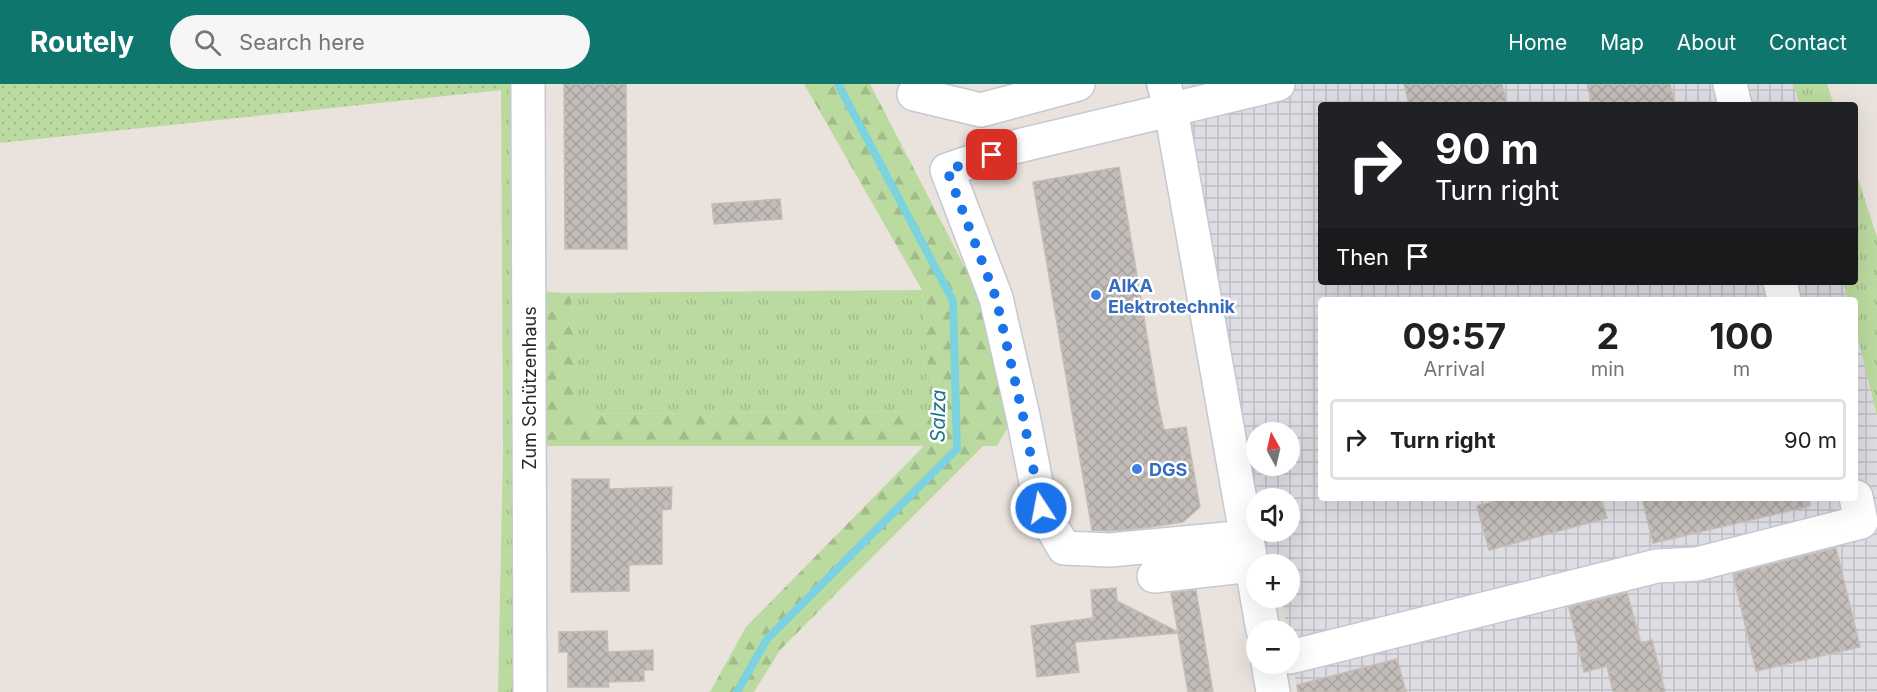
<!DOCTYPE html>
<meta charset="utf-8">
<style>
body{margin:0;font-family:Inter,sans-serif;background:#f6f6f6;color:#202124;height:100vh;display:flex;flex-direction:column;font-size:22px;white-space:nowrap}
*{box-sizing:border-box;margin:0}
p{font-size:20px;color:#757577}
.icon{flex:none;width:33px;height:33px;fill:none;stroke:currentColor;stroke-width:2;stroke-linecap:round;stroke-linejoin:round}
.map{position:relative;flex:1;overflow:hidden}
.panel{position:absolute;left:1318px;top:213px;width:540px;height:204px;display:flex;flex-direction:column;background:#fff;border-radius:6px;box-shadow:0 6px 24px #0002}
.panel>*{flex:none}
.hud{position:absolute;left:1318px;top:18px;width:540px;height:183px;border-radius:6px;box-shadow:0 6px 24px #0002;background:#202124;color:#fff;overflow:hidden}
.needle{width:39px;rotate:352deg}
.fabs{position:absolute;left:1246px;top:338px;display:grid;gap:12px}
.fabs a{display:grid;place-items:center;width:54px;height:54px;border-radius:50%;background:#fff;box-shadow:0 6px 24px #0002;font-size:30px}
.pin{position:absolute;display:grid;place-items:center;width:51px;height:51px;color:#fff;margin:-26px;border-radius:12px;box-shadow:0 3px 9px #0006}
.me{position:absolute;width:66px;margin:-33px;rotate:349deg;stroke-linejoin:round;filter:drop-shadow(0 0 4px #0008)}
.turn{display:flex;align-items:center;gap:21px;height:126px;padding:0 18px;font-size:27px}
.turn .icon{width:78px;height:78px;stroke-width:2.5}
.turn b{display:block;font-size:42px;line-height:51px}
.then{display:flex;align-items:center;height:57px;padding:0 18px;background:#0003;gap:12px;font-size:22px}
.eta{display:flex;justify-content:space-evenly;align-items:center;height:102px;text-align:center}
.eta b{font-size:36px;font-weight:700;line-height:42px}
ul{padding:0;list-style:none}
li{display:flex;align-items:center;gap:18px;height:81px;margin:0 12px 9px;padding:0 6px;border:3px solid #e0e0e0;border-radius:6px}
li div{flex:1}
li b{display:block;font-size:22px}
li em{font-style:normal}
header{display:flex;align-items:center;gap:36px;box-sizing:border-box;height:84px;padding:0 30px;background:#0f766e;color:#fff}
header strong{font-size:28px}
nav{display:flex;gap:33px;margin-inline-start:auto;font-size:21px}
.search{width:420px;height:54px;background:#f6f6f6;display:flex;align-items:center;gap:15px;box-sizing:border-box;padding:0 21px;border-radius:33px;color:#757577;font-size:22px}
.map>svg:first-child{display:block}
.industrial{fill:url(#industrial-grid);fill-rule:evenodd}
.grass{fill:url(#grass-tufts)}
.forest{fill:url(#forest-firs)}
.garden{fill:url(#garden-dots)}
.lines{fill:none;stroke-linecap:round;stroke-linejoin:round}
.stream{stroke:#7bd3e0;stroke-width:8}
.building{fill:url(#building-cross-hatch);stroke:#c5beb7;stroke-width:1.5}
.minor-casing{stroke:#c4c9d1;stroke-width:36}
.minor{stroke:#fff;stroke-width:33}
.route{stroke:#1a73e8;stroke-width:10;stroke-dasharray:0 18}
.shop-dot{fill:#3f7fe0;stroke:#fff;stroke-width:2}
.labels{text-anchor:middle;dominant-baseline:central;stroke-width:5;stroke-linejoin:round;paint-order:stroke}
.shop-label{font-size:18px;font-weight:bold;fill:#366cbe;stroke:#fff;text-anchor:start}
.street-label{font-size:18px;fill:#292929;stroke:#fff}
.water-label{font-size:20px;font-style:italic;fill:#1c738b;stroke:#fff}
</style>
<header>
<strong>Routely</strong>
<div class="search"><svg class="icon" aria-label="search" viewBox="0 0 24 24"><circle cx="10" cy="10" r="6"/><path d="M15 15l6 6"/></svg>Search here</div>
<nav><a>Home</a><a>Map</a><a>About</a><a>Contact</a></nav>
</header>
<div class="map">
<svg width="1877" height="608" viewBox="0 0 1877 608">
<defs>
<pattern id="industrial-grid" width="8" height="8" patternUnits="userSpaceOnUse" patternTransform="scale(1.5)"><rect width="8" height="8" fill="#dedde3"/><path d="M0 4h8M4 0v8" fill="none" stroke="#bebec3"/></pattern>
<pattern id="grass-tufts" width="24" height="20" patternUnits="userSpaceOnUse" patternTransform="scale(1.5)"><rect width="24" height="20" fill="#bbda9f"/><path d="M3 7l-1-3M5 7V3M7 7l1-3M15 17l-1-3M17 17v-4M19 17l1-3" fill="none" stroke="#a1bb89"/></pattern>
<pattern id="forest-firs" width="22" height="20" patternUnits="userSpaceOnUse" patternTransform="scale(1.5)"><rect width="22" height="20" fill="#bbda9f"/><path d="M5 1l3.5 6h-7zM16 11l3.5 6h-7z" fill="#a1bb89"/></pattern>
<pattern id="garden-dots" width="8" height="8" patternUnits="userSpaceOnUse" patternTransform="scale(1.5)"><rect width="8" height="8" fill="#bbda9f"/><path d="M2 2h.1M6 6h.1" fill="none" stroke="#a1bb89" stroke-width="1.8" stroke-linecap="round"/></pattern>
<pattern id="building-cross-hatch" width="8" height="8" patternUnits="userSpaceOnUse" patternTransform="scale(1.5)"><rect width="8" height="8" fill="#c2bdb9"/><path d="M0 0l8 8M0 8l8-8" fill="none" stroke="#a7a29f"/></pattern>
</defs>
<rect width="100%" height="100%" fill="#eae3dd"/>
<!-- industrial -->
<path class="industrial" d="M1145,0H1794L1799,21H1322V198H1843L1848,216H1322V414H1856V246L1877,332V608H1298L1290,566V546H1287L1281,513H1290V480H1275L1273,473L1237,475L1166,78ZM1257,348H1290V381H1257ZM1257,414H1290V447H1257Z"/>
<!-- grass -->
<path class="grass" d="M501,0H546L545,208L547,608H498L503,366Z
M1794,0H1827L1834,21H1799Z
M1856,88L1877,153V332L1856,246V216H1848L1843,198H1856Z
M922,206L932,327L576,330L571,209Z"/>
<!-- forest -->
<path class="forest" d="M804,0H870L990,232L1008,343L997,362H983L780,566L754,608H710L746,543L924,362H546L545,208L571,209L577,330L931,327L922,206Z"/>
<!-- garden -->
<path class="garden" d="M0,0H501L502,6L0,59Z"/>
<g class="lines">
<!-- stream -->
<path class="stream" d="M737,608L767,555L957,365L953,217L838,0"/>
</g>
<!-- building -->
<path class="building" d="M564,0H626L627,165H565Z
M1404,0H1502L1507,21H1409Z
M1587,0H1670L1675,21H1592Z
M1119,83L1159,324L1164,346L1186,343L1200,423L1183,438L1144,444L1110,447L1092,446L1033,98Z
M780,115L782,135L714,140L712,120Z
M572,395H609V405L672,403L671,425L662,426V480L629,481V507L571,508Z
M1506,414H1601L1607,434L1489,466L1477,422Z
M1642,414H1809L1810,422L1653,459Z
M1836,464L1860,563L1756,587L1733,490Z
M1116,504L1117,517L1178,548L1171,509L1196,506L1213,608H1188L1178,549L1075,558L1079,588L1037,593L1031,542L1093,534L1091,506Z
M1627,509L1641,559L1652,556L1665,608H1613L1607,582L1584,588L1569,523Z
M607,547L608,568L653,566V586H644V597L608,598L609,603H568V568H559V548Z
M1397,575L1406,608H1298L1297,601Z"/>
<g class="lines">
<defs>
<path id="minor" d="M528,0L530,608
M1164,0L1171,26L1257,512
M1730,0L1735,21
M914,10L981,26L1078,0
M1780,198L1784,216
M1247,453L1110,466L1064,464L1041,424L1023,332L996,214L947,86L1014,63L1278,0
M1154,492L1252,481
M1257,513L1263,546
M1290,573L1657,482L1697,480L1861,438L1856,413
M1268,579L1273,608"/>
</defs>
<!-- minor casing -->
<use href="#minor" class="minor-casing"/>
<!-- minor -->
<use href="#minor" class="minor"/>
</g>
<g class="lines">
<!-- route -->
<path class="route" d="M992,71L947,86L996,214L1023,332L1041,424"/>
</g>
<!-- markers -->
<g class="shop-dot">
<circle cx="1096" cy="211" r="6"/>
<circle cx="1137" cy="385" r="6"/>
</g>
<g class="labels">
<!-- shop labels -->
<g class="shop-label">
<text x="1108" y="201">AIKA<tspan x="1108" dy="21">Elektrotechnik</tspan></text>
<text x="1149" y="385">DGS</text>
</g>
<!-- street labels -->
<g class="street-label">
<text transform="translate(529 304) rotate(-90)">Zum Schützenhaus</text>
</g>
<!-- water labels -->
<g class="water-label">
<text transform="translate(938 332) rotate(-89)">Salza</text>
</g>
</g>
</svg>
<div class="fabs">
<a><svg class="needle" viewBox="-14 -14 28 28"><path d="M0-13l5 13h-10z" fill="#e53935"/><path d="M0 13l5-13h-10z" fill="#757577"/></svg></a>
<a><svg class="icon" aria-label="sound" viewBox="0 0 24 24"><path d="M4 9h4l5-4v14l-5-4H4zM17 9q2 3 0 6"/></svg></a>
<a>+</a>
<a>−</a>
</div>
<div class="pin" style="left:992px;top:71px;background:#d93025"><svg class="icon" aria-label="arrive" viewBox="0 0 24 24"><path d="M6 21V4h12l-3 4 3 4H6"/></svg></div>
<svg class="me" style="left:1041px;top:424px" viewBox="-20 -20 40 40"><circle r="17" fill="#1a73e8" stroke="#fff" stroke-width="3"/><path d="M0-11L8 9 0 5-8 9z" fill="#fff"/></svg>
<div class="hud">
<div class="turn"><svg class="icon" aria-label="right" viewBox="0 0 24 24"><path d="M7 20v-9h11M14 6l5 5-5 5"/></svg><div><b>90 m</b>Turn right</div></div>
<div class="then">Then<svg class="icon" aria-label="arrive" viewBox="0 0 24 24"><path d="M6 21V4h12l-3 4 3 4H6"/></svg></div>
</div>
<section class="panel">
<div class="eta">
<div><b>09:57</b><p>Arrival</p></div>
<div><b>2</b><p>min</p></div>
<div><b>100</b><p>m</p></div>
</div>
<ul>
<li><svg class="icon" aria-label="right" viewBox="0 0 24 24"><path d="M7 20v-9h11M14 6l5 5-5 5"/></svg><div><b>Turn right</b></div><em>90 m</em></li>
</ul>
</section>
</div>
